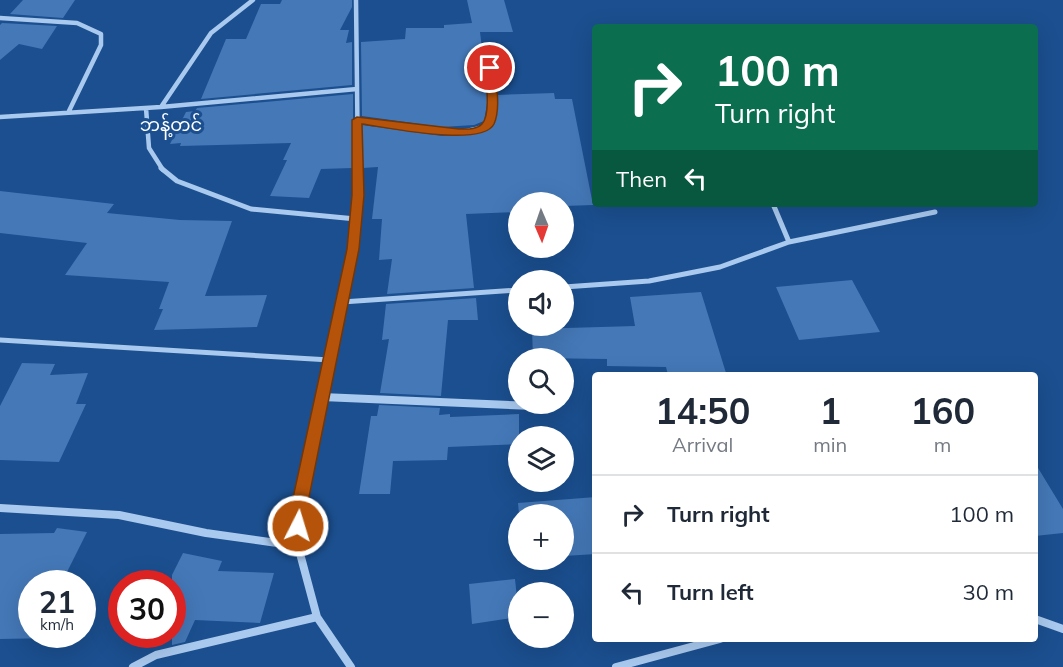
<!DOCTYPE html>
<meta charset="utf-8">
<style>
body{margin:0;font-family:Mulish,"Noto Sans Myanmar",sans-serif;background:#f2f2f3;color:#1f2937;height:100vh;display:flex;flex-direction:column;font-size:22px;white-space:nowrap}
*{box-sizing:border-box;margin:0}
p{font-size:20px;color:#747a83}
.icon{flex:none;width:33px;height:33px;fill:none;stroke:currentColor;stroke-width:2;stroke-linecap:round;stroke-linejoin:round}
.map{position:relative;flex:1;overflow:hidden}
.drawer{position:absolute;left:592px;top:372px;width:446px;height:270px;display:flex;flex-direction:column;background:#fff;border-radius:6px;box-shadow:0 6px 24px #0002}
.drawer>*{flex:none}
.hud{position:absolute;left:592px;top:24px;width:446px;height:183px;border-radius:6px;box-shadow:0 6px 24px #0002;background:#0b6e4f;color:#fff;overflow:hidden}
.needle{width:39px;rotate:178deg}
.tools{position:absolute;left:508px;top:192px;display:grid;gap:12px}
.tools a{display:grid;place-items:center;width:66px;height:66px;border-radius:50%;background:#fff;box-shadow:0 6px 24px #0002;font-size:30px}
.speed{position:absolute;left:18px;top:570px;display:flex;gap:12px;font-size:30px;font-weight:700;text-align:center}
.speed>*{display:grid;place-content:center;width:78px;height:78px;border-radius:50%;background:#fff;box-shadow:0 6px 24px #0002;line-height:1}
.speed small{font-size:15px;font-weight:400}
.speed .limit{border:9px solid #d22;background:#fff;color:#111}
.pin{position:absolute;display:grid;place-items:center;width:51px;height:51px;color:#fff;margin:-26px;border:3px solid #fff;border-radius:50%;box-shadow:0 2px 6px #0007}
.me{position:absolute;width:66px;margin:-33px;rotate:5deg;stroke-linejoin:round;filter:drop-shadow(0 0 4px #0008)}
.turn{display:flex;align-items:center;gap:21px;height:126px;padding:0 24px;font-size:27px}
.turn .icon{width:78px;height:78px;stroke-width:2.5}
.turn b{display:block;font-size:42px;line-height:51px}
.then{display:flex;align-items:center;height:57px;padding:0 24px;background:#0003;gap:12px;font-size:22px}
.eta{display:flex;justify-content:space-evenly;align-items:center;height:102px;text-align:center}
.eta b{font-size:36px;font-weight:700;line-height:42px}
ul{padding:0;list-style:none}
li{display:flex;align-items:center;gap:18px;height:78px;padding:0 24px;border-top:2px solid #e0e1e3}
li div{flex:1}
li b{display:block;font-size:22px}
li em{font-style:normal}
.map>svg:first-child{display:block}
.building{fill:#4478b7}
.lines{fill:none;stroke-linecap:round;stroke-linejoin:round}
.street-far2{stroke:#a9c9ee;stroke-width:4.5}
.street-far1{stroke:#a9c9ee;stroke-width:5}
.street{stroke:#a9c9ee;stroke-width:8}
.route{fill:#b45309;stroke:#753606;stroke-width:1.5}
.labels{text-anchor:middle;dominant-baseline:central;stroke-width:6;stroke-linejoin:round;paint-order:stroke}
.far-quarter-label{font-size:18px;fill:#fff;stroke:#1b4f8f}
</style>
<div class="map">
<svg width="1063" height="667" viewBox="0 0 1063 667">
<rect width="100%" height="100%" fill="#1b4f8f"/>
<!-- building -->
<path class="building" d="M23,0H75L63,18L10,14Z
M282,0H352V7L340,30H349L346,43L352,42V85L201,99L226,39H246L261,4H280Z
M467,0H504L513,32H480L488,98L484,121L474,125L442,127L362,116L361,42L405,39L406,28H444V25L472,23Z
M2,23L57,26L42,49L19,44L0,60V25Z
M554,93L555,99H572L593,205L564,206V202H519V212L466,214L474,288L387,294L392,259L379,260L382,219H372L378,167L363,168L362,125L442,136L476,134L492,126L497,95Z
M353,94V168L321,169L309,198L270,196L287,160H283L291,143L180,146L181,143L170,144L186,112L195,111L197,108Z
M0,191L114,204L107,213L180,220L232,221L205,296L267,295L257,327L154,330L163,309H159L169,282L65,275L87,243L0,233Z
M852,280L880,332L799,340L776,287Z
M701,292L726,373L668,375L666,367L607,366V359L533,358L532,329L635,326L630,297Z
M476,298L478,320H448L441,396L380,393L389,339L382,340L386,304Z
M22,363L55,364L50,375L88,373L76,404H86L59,462L0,460V406Z
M379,405L440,408L439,415L450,414V417L519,414V444L448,447L447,460L393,461L390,494H359L371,416H377Z
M1035,463L1063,509V533L1035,536Z
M596,497V554L564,556V514H519L518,503Z
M57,528L87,532L64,578H76L74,584H32V634H54L53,638L0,639V534L54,533Z
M183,553L222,561L218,571L274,573L260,623L195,620L185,642L172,645V575Z
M515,579L519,617L472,624L469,584Z"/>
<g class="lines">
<!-- street-far2 -->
<path class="street-far2" d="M356,0L358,170
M0,18L77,23L101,34V45L69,111
M161,107L211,33L253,0
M146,108L149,148L163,170
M0,117L161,107L357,89
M357,120C391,125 458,142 488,124L493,98L490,46"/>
<!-- street-far1 -->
<path class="street-far1" d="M161,168L177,181L251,209L356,219
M789,242L935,212
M564,287L649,281L720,267L789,242L773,204
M342,302L519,290
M0,340L330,360
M324,387C339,315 358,243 358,168"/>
<!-- street -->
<path class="street" d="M324,386L299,507L298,546L317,617L351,667
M322,397L534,406
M0,508L119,515L206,533L298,546
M1035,619L1063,629
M133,667L156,655L317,617
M616,667L720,639"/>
</g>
<!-- route -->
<path class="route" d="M490,65L495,68C496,85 501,108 494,124C482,148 386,127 362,124L364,195L359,249L307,507L304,532L298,534L293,532L290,526L291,507L347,249L352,195V120L357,117L459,129C467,129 476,130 482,124C491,115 486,81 485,68Z"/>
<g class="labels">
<!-- far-quarter labels -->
<g class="far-quarter-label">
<text x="171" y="124">ဘန့်တင်</text>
</g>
</g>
</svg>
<div class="tools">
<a><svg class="needle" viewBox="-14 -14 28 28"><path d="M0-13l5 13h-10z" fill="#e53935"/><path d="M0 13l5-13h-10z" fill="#747a83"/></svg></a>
<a><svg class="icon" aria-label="sound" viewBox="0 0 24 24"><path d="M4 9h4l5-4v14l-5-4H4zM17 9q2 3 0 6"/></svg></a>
<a><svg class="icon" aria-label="search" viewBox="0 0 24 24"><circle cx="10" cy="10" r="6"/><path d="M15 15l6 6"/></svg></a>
<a><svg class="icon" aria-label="layers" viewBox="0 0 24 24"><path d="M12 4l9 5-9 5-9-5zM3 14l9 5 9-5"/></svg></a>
<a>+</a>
<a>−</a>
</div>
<div class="speed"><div>21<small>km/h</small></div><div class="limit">30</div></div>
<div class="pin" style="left:490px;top:68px;background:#d93025"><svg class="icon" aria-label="arrive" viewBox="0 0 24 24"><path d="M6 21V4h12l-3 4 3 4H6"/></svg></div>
<svg class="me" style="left:298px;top:526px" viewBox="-20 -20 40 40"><circle r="17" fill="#b45309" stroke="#fff" stroke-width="3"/><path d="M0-11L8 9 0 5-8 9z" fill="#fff"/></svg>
<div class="hud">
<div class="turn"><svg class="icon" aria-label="right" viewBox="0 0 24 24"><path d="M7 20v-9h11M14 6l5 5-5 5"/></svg><div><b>100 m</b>Turn right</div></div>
<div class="then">Then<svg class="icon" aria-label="left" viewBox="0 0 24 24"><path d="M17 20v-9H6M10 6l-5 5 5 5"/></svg></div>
</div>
<section class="drawer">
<div class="eta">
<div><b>14:50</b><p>Arrival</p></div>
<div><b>1</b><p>min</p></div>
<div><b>160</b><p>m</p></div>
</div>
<ul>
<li><svg class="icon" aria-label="right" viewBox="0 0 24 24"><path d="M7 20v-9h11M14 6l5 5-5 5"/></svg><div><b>Turn right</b></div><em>100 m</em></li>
<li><svg class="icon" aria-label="left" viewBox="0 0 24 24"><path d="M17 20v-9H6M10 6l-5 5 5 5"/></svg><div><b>Turn left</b></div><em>30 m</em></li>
</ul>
</section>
</div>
